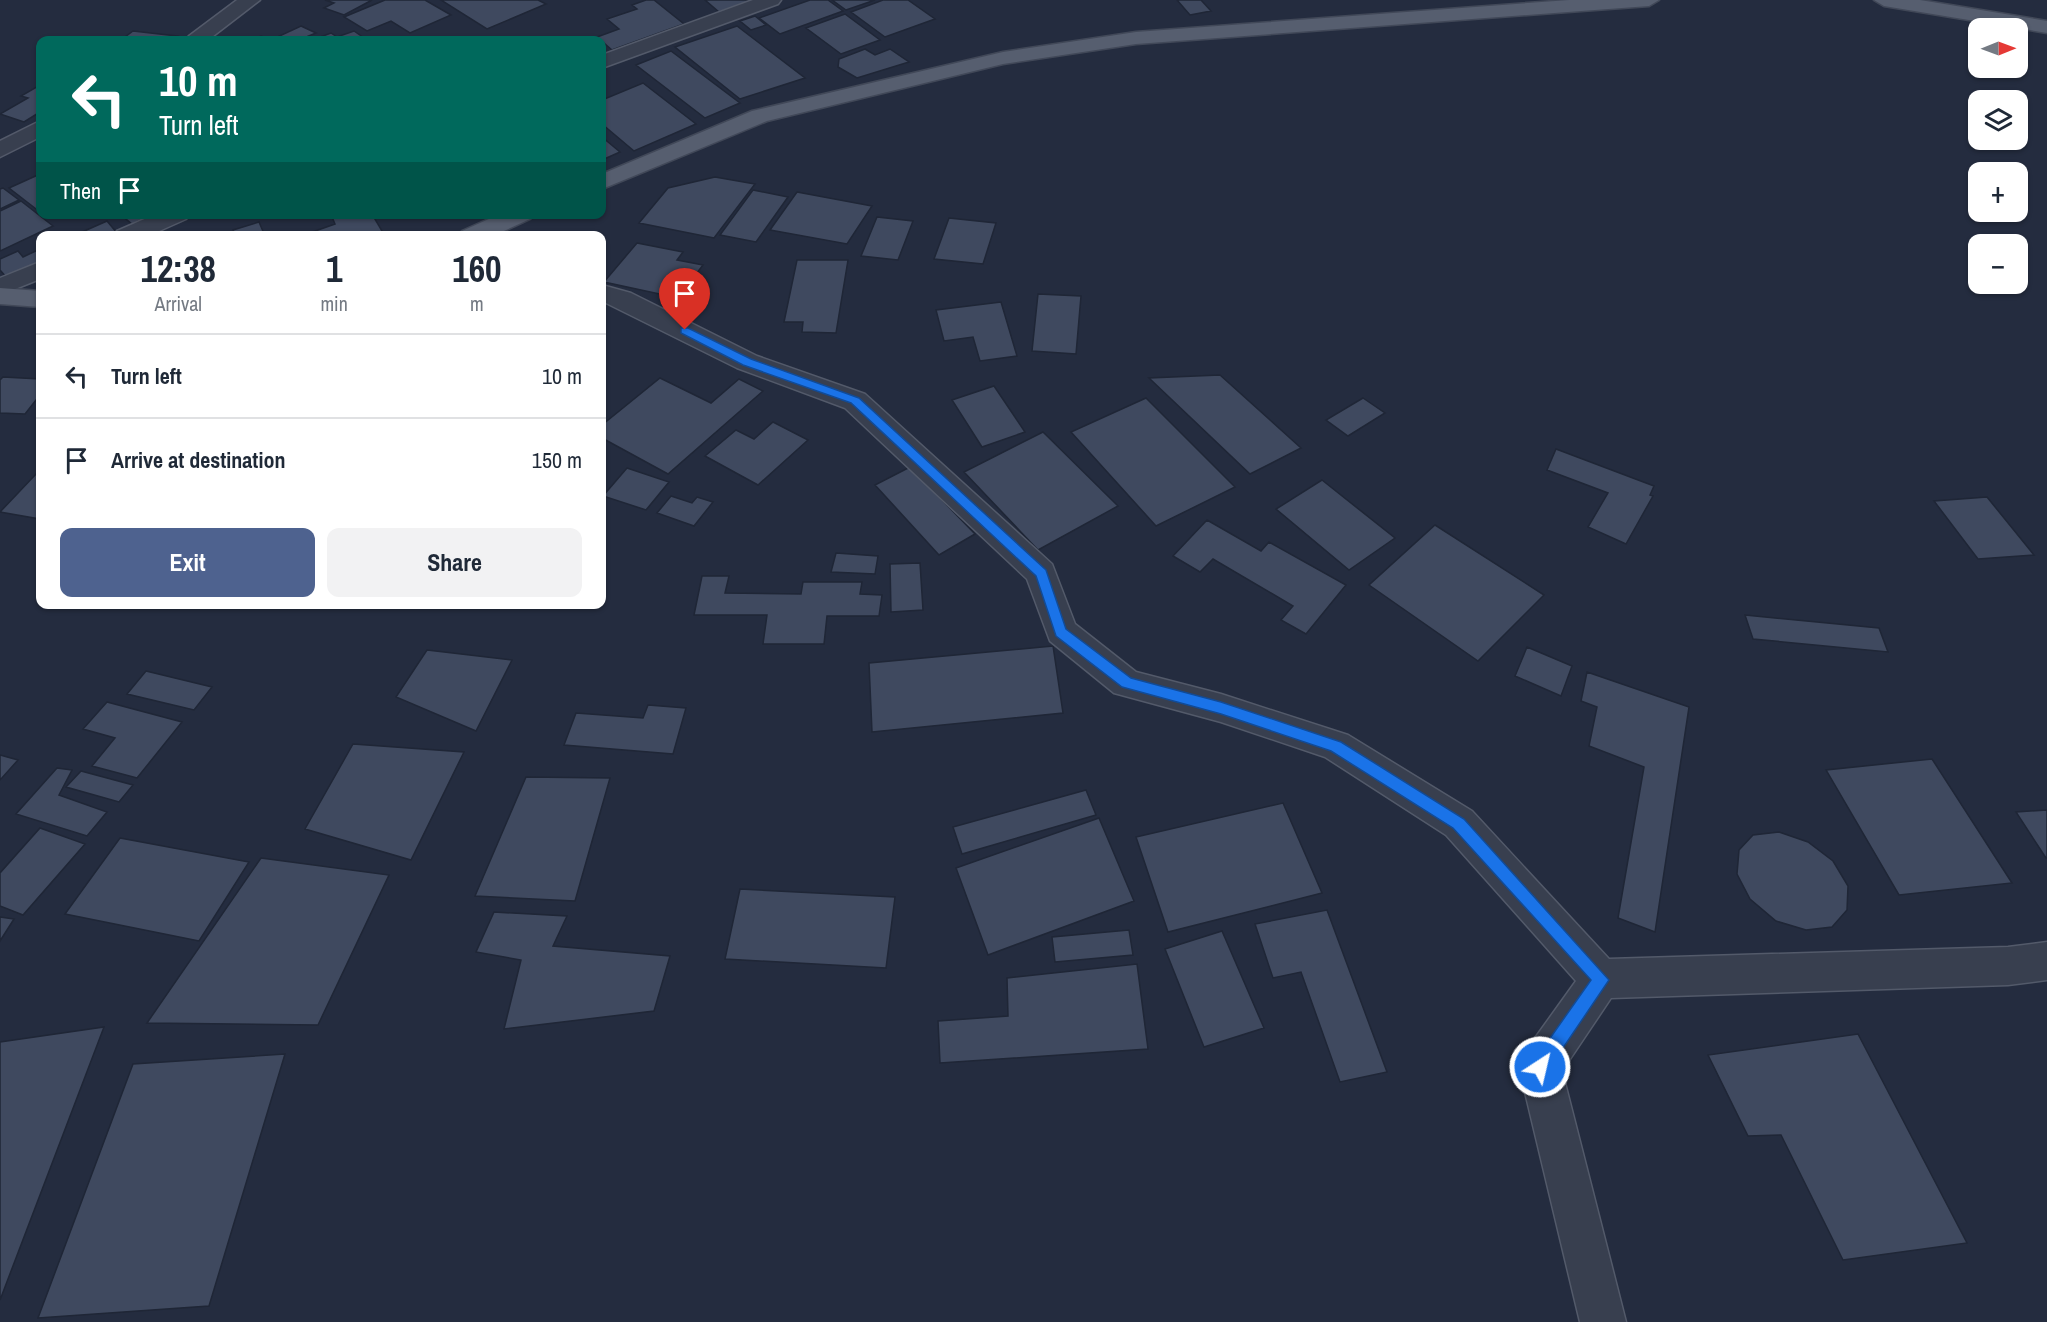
<!DOCTYPE html>
<meta charset="utf-8">
<style>
body{margin:0;font-family:"Archivo Narrow",sans-serif;background:#f2f2f3;color:#1f2937;height:100vh;display:flex;flex-direction:column;font-size:22px;white-space:nowrap}
*{box-sizing:border-box;margin:0}
p{font-size:20px;color:#747a83}
.icon{flex:none;width:33px;height:33px;fill:none;stroke:currentColor;stroke-width:2;stroke-linecap:round;stroke-linejoin:round}
.map{position:relative;flex:1;overflow:hidden}
.sheet{position:absolute;left:36px;top:231px;width:570px;height:378px;display:flex;flex-direction:column;background:#fff;border-radius:12px;box-shadow:0 2px 4px #0004}
.sheet>*{flex:none}
.top-card{position:absolute;left:36px;top:36px;width:570px;height:183px;border-radius:12px;box-shadow:0 2px 4px #0004;background:#00695c;color:#fff;overflow:hidden}
.needle{width:39px;rotate:89deg}
.buttons{position:absolute;left:1968px;top:18px;display:grid;gap:12px}
.buttons a{display:grid;place-items:center;width:60px;height:60px;border-radius:12px;background:#fff;box-shadow:0 2px 4px #0004;font-size:30px}
.pin{position:absolute;display:grid;place-items:center;width:51px;height:51px;color:#fff;margin:-62px -26px;border-radius:50% 50% 50% 0;rotate:-45deg;box-shadow:0 0 6px #0007}
.pin .icon{rotate:45deg}
.me{position:absolute;width:66px;margin:-33px;rotate:35deg;stroke-linejoin:round;filter:drop-shadow(0 0 4px #0008)}
.turn{display:flex;align-items:center;gap:21px;height:126px;padding:0 24px;font-size:27px}
.turn .icon{width:78px;height:78px;stroke-width:2.5}
.turn b{display:block;font-size:42px;line-height:51px}
.then{display:flex;align-items:center;height:57px;padding:0 24px;background:#0003;gap:12px;font-size:22px}
.eta{display:flex;justify-content:space-evenly;align-items:center;height:102px;text-align:center}
.eta b{font-size:36px;font-weight:700;line-height:42px}
.primary-button{display:flex;gap:12px;margin-top:auto;padding:12px 24px}
.primary-button a{flex:1;height:69px;border-radius:12px;background:#4e628f;color:#fff;font-size:24px;font-weight:700;line-height:69px;text-align:center}
.primary-button a+a{background:#f2f2f3;color:#1f2937}
ul{padding:0;list-style:none}
li{display:flex;align-items:center;gap:18px;height:84px;padding:0 24px;border-top:2px solid #e0e1e3}
li div{flex:1}
li b{display:block;font-size:22px}
li em{font-style:normal}
.map>svg:first-child{display:block}
.building{fill:#3f495f;stroke:#1f2636;stroke-width:1.5}
.lines{fill:none;stroke-linecap:round;stroke-linejoin:round}
.minor-casing{stroke:#535a6a;stroke-width:3}
.major-casing{stroke:#414858;stroke-width:3}
.minor{fill:#383f4f;fill-rule:evenodd}
.major{fill:#565e6f;fill-rule:evenodd}
.route{fill:#1a73e8;stroke:#114b97;stroke-width:1.5}
</style>
<div class="map">
<svg width="2047" height="1322" viewBox="0 0 2047 1322">
<rect width="100%" height="100%" fill="#242c3f"/>
<!-- building -->
<path class="building" d="M325,0H372L344,15L324,8L334,3Z
M385,0H425L451,15L410,33L391,21L367,31L344,17Z
M441,0H538L546,4L487,29Z
M646,0H654L684,24L612,50L597,37L619,29L607,19L637,9L632,5Z
M705,0H756L719,12Z
M810,0H828L843,11L780,34L759,18Z
M832,0H875L846,10Z
M883,0H908L935,19L885,37L851,12Z
M1177,0H1201L1211,11L1190,15Z
M845,14L880,40L841,54L806,28Z
M755,16L766,25L751,30L740,21Z
M301,26L316,33L299,40H252L261,36L271,40Z
M737,26L805,78L740,99L675,47Z
M133,31L177,36L169,40H121Z
M354,31L367,40H312L331,33L337,37Z
M865,49L875,55L890,49L909,62L857,78L838,67L839,59Z
M671,51L740,103L705,118L636,65Z
M643,83L696,124L634,151L602,124V100Z
M40,85V112L24,122L0,114L28,98L21,96Z
M602,137L620,152L602,160Z
M40,174V212L9,188Z
M715,177L755,184L714,238L639,223L668,188Z
M3,188L19,200L0,209V189Z
M753,190L788,197L756,242L720,235Z
M797,192L872,206L847,244L770,230Z
M21,201L53,226L0,251V211Z
M120,214H148L149,216L132,224Z
M341,214H372L385,236H301L335,224L332,217Z
M877,217L913,221L898,260L861,256Z
M949,218L996,223L983,264L934,259Z
M107,221L117,233L111,236H73Z
M259,222L265,236H222L234,232L233,230Z
M637,243L683,252L677,260L703,265L678,298L604,282Z
M40,249V265L8,279L0,270V259L18,251L23,257Z
M797,260H848L836,333L802,332L803,322H784Z
M1038,294L1081,296L1076,354L1032,351Z
M1001,302L1017,356L980,361L973,337L944,341L936,310Z
M1220,375L1301,448L1250,474L1149,378Z
M3,377L40,379V395L25,414L0,413V380Z
M660,378L711,403L739,379L763,391L668,474L602,438V425Z
M994,386L1025,432L982,447L952,400Z
M1146,398L1235,487L1156,526L1071,432Z
M1363,398L1385,413L1348,436L1326,420Z
M773,422L808,440L758,485L705,456L736,430L754,439Z
M1043,432L1118,506L1038,550L964,472Z
M1556,449L1654,486L1650,495L1653,496L1626,544L1588,527L1608,493L1547,470Z
M910,467L975,534L939,555L875,485Z
M627,468L669,482L646,510L603,496Z
M37,473L40,474V519L0,512Z
M1322,480L1395,538L1349,570L1276,509Z
M671,496L692,503L697,497L713,502L694,526L657,513Z
M1987,497L2034,555L1978,559L1934,501Z
M1207,520L1261,551L1269,542L1346,585L1306,634L1281,620L1293,606L1213,559L1200,572L1173,556Z
M1435,525L1544,595L1478,661L1369,585Z
M836,553L878,556L875,574L831,572Z
M920,563L923,610L891,612L890,564Z
M702,576H729L725,593L801,594L803,582H862L860,594L882,595L879,616H827L824,644H763L767,615H694Z
M1745,615L1879,628L1888,652L1753,639Z
M1053,646L1063,713L872,732L869,663Z
M1527,647L1572,666L1561,696L1515,676Z
M427,650L512,660L476,731L396,697Z
M146,671L212,687L194,710L127,694Z
M1587,672L1689,707L1655,932L1618,918L1644,767L1589,746L1597,707L1581,701Z
M107,702L182,722L137,778L92,766L115,738L83,729Z
M648,705L686,708L673,754L564,745L576,713L643,718Z
M353,744L464,752L411,860L305,829Z
M0,755L18,760L0,780Z
M1932,759L2012,883L1899,895L1826,770Z
M57,768L72,770L59,795L107,812L87,836L16,814Z
M81,771L133,785L119,802L66,787Z
M526,777L610,778L575,901L475,896Z
M1086,790L1096,815L962,854L953,827Z
M1283,803L1322,893L1168,932L1136,837Z
M2047,810V858H2046L2016,812Z
M1099,818L1134,901L988,955L956,868Z
M40,828L85,844L23,915L0,906V873Z
M1779,832L1808,842L1833,861L1848,886L1847,910L1832,927L1806,930L1776,921L1750,899L1737,874L1739,850L1753,835Z
M120,838L249,862L199,941L65,914Z
M261,858L389,875L318,1025L147,1023Z
M740,889L895,897L886,968L725,959Z
M1327,910L1387,1072L1340,1082L1301,972L1273,978L1255,924Z
M494,912L567,916L553,946L670,956L654,1011L504,1029L521,960L476,952Z
M0,917L14,919L0,941Z
M1129,930L1133,955L1055,962L1052,937Z
M1222,931L1264,1028L1204,1047L1165,949Z
M1137,964L1148,1049L940,1063L938,1021L1008,1016L1007,978Z
M104,1027L0,1300V1042Z
M1858,1034L1967,1243L1843,1260L1781,1135L1748,1136L1708,1055Z
M285,1054L209,1306L38,1318L133,1064Z"/>
<g class="lines">
<defs>
<path id="minor" d="M237,0H260L208,40H186L189,36Z
M753,0H781L778,4L602,68V55Z
M40,121V137L0,157V141Z
M156,214H190L186,219L148,236H114L117,231Z
M40,262V279L0,295V278Z
M602,285L631,293L757,356L865,394L1052,564L1075,624L1136,672L1221,694L1348,735L1472,811L1609,959L2008,947L2047,942V980L2008,985L1611,998L1562,1071L1626,1322H1580L1519,1067L1525,1052L1576,981L1446,835L1325,757L1221,722L1114,693L1050,641L1027,579L845,408L737,368L602,301Z"/>
<path id="major" d="M1569,0H1659L1649,6L1136,44L1003,64L767,121L602,189V174L752,111L1003,52L1136,32Z
M1874,0H1920L2047,21V33L1884,6Z
M500,214H534L530,219L493,236H459L462,231Z
M0,288L40,291V307L0,304Z"/>
</defs>
<!-- minor casing -->
<use href="#minor" class="minor-casing"/>
<!-- major casing -->
<use href="#major" class="major-casing"/>
<!-- minor -->
<use href="#minor" class="minor"/>
<!-- major -->
<use href="#major" class="major"/>
</g>
<!-- route -->
<path class="route" d="M681,328H688L751,359L859,398L1046,570L1066,629L1131,678L1221,702L1341,742L1464,819L1609,980L1546,1073L1540,1075L1534,1073L1531,1067L1534,1061L1591,980L1453,828L1331,751L1221,714L1122,687L1056,636L1036,576L851,403L743,365L681,333Z"/>
</svg>
<div class="buttons">
<a><svg class="needle" viewBox="-14 -14 28 28"><path d="M0-13l5 13h-10z" fill="#e53935"/><path d="M0 13l5-13h-10z" fill="#747a83"/></svg></a>
<a><svg class="icon" aria-label="layers" viewBox="0 0 24 24"><path d="M12 4l9 5-9 5-9-5zM3 14l9 5 9-5"/></svg></a>
<a>+</a>
<a>−</a>
</div>
<div class="pin" style="left:685px;top:330px;background:#d93025"><svg class="icon" aria-label="arrive" viewBox="0 0 24 24"><path d="M6 21V4h12l-3 4 3 4H6"/></svg></div>
<svg class="me" style="left:1540px;top:1067px" viewBox="-20 -20 40 40"><circle r="17" fill="#1a73e8" stroke="#fff" stroke-width="3"/><path d="M0-11L8 9 0 5-8 9z" fill="#fff"/></svg>
<div class="top-card">
<div class="turn"><svg class="icon" aria-label="left" viewBox="0 0 24 24"><path d="M17 20v-9H6M10 6l-5 5 5 5"/></svg><div><b>10 m</b>Turn left</div></div>
<div class="then">Then<svg class="icon" aria-label="arrive" viewBox="0 0 24 24"><path d="M6 21V4h12l-3 4 3 4H6"/></svg></div>
</div>
<section class="sheet">
<div class="eta">
<div><b>12:38</b><p>Arrival</p></div>
<div><b>1</b><p>min</p></div>
<div><b>160</b><p>m</p></div>
</div>
<ul>
<li><svg class="icon" aria-label="left" viewBox="0 0 24 24"><path d="M17 20v-9H6M10 6l-5 5 5 5"/></svg><div><b>Turn left</b></div><em>10 m</em></li>
<li><svg class="icon" aria-label="arrive" viewBox="0 0 24 24"><path d="M6 21V4h12l-3 4 3 4H6"/></svg><div><b>Arrive at destination</b></div><em>150 m</em></li>
</ul>
<div class="primary-button"><a>Exit</a><a>Share</a></div>
</section>
</div>
